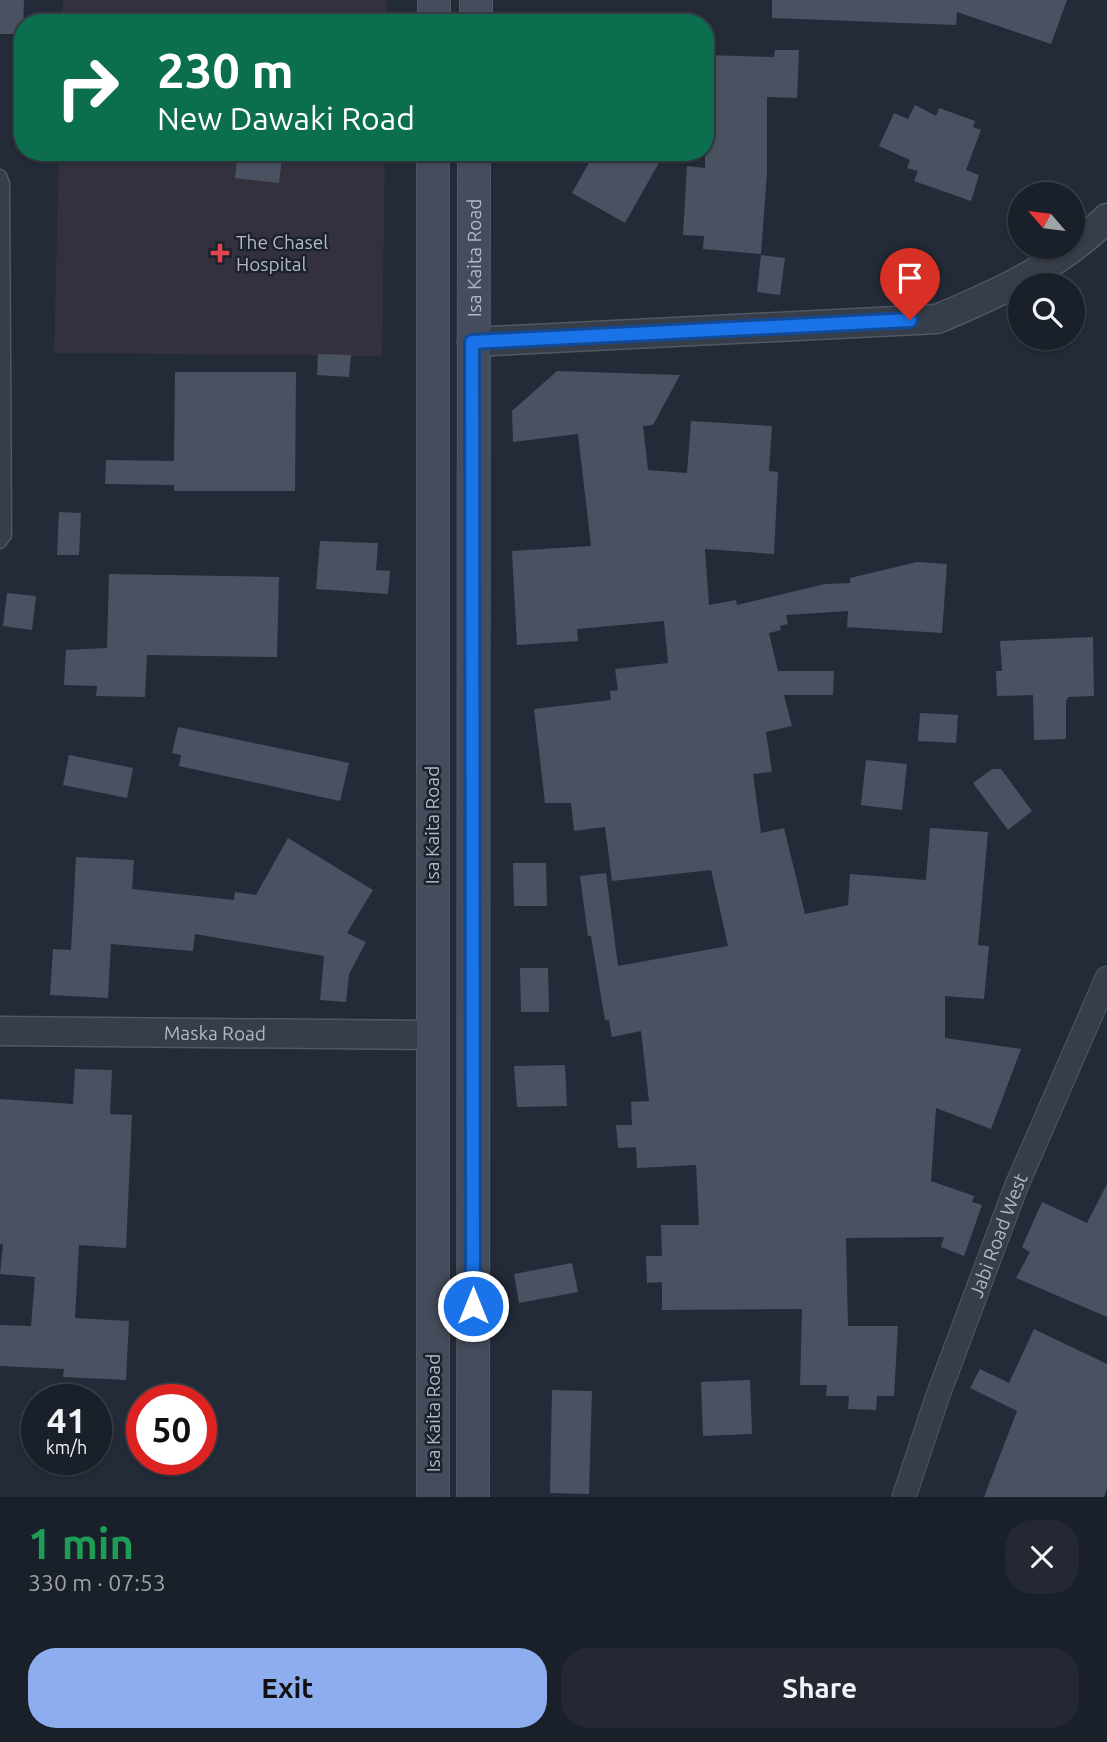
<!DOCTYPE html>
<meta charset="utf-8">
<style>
body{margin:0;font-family:Ubuntu,sans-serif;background:#232832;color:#f1f3f6;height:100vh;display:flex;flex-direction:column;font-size:26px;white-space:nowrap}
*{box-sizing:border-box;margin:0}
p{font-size:23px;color:#9fa3a8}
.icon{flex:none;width:38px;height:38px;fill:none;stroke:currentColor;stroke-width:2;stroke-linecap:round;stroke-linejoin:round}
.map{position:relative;height:1497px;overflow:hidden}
.sheet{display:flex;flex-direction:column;background:#1a202a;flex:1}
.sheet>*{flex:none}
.banner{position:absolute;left:14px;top:14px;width:700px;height:147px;border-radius:28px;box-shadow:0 2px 5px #0004,0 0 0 2px #383e47;background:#0b6e4f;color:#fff;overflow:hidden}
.needle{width:46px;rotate:298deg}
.tools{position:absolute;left:1008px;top:182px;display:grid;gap:14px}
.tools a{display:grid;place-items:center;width:77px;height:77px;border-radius:50%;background:#1a202a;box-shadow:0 2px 5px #0004,0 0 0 2px #383e47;font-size:35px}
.speed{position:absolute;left:21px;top:1384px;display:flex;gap:14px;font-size:35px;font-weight:700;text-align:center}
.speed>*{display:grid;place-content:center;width:91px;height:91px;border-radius:50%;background:#1a202a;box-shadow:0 2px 5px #0004,0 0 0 2px #383e47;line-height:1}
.speed small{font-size:18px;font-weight:400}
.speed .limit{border:10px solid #d22;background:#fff;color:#111}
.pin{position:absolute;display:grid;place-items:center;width:60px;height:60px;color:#fff;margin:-72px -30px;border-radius:50% 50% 50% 0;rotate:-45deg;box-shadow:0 0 7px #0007}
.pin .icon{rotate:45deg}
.me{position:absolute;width:77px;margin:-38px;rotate:0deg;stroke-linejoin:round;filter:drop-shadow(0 0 5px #0008)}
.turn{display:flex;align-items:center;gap:24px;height:147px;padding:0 28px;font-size:32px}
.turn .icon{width:91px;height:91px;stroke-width:2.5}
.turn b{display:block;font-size:49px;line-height:60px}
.round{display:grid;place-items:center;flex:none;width:74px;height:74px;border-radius:28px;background:#232832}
.overview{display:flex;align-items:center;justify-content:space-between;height:119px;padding:0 28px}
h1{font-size:42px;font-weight:600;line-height:52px;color:#1e9e55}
.primary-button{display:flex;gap:14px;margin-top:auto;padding:14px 28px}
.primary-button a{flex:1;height:80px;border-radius:28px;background:#8dadef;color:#111;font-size:28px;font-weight:600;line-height:80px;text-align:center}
.primary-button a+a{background:#232832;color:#f1f3f6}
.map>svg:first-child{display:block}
.medical{fill:#33313d}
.building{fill:#4a5262}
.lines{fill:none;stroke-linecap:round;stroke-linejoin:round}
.service-casing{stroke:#525863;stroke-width:15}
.minor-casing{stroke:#525863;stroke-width:25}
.tertiary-casing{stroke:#525863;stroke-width:31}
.secondary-casing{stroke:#525863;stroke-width:34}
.service{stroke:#373d49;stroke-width:12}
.minor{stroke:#373d49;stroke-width:23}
.tertiary{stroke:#373d49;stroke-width:28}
.secondary{stroke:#454c5b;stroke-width:32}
.route-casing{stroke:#114b97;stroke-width:18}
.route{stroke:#1a73e8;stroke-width:12}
.health-dot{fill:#e0444e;stroke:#1c222d;stroke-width:2.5}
.labels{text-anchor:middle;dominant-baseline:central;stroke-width:5;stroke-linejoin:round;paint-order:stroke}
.poi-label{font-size:19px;fill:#b2b8c5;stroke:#1c222d;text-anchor:start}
.street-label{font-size:19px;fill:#b2b8c5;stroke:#1c222d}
</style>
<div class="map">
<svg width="1107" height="1497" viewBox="0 0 1107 1497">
<rect width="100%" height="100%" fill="#232b38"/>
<!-- medical -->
<path class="medical" d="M63,0H387L386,23H63Z
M59,152H385L382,356L54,353Z"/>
<!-- building -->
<path class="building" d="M0,0H24L23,34H0Z
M772,0H1067L1051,44L957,12L956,25L772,18Z
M775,50H799L797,98L767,97V173L761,254L703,249L704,236L683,235L687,166L705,168V55L774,57Z
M915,105L936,116L939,108L975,121L973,127L981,130L966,170L979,175L971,201L914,181L918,171L907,168L910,160L879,146L894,113L908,119Z
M238,152H283L279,183L235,178Z
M595,152H665L625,223L572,193Z
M761,255L785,258L780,295L757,292Z
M318,354L351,355L349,377L317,375Z
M557,371L680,375L653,425L643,426L648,470L687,473L691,421L772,426L769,471L778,472L774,554L705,549L709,605L736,600L737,605L825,584L850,583V578L917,562L947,564L942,633L847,627L848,611L786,615L788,624L780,626L781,630L769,633L778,671H834L833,695H784L792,726L766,732L772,772L753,774L761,833L784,828L805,914L848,905L850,874L926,880L930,828L988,832L978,945L989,946L984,999L945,996V1038L1021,1049L991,1129L936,1108L931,1181L974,1196L972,1202L982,1205L964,1256L941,1247L944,1237L846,1238L848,1326H898L894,1396H877L876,1410L848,1409L849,1396H826L827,1385H800L802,1309L662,1310V1282L647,1283L646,1256H662L661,1225H699L696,1165L637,1168L636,1147L618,1148L616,1125H632L631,1102L649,1101L641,1031L612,1037L609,1020H605L591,936H588L580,876L606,873L618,966L728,946L711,870L612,881L605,827L574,831L571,803H545L534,709L611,700L610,691L618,690L615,669L668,663L664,621L577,629L578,641L517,645L512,551L591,546L578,434L513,442L512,411Z
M175,372H296L295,491H174V485L105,484L106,460L174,461Z
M59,512L81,513L79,555H57Z
M320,541L378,543L376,570L390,571L388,594L316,589Z
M109,574L279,577L277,657L147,655L145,697L96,696L97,686L64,685L66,650L107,648Z
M7,593L36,596L32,630L3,626Z
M1093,637L1094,696L1068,697L1066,701V739L1034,740L1033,695L997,696L996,671H1002L1000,641Z
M920,713L958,715L956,743L918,741Z
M178,727L349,763L340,801L179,766L181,755L172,753Z
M69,755L133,768L127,798L63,785Z
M866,760L907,764L902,810L861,805Z
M992,769H1001L1032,811L1008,830L973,783Z
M288,838L373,890L347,933L366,942L349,974L346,1002L320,1000L324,956L195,934L193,951L111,944L108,998L50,995L53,949L71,950L76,857L134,860L132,889L234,900L235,892L256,895Z
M513,863H546L547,906H514Z
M520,968H548L549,1012H521Z
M565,1065L567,1106L517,1107L514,1066Z
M75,1069L112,1070L110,1114L132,1115L126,1248L79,1245L75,1318L129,1321L126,1380L63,1377L64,1369L0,1366V1325L31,1326L35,1277L0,1274L3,1244H0V1099L73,1104Z
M1107,1184V1317L1016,1278L1030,1252L1022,1247L1042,1202L1087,1223Z
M572,1263L578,1292L519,1303L514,1274Z
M1034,1329L1107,1364V1488L1104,1497H984L1017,1411L970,1388L980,1369L1009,1383Z
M750,1380L752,1434L703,1436L701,1382Z
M552,1390L592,1391L589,1494L550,1493Z"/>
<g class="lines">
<defs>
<path id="service" d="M0,176L3,184L5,535L0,542"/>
<g id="minor">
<path id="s1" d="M904,1497L937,1398L1016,1187L1107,978"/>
</g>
<g id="tertiary">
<path d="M472,342L937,319C999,293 1059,266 1107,218"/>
<path id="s2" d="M0,1031L431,1035"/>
</g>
<g id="secondary">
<path d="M434,23V0"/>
<path d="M476,23V0"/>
<path d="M433,1497V152"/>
<path id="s3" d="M473,1497L474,152"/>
</g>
</defs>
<!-- service casing -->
<use href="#service" class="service-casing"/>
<!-- minor casing -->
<use href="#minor" class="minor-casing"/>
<!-- tertiary casing -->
<use href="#tertiary" class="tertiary-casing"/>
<!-- secondary casing -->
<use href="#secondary" class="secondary-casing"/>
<!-- service -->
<use href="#service" class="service"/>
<!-- minor -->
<use href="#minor" class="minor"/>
<!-- tertiary -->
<use href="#tertiary" class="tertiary"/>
<!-- secondary -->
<use href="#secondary" class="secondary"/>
</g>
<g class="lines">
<defs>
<path id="route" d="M473,1306L472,342L910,320"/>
</defs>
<!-- route casing -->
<use href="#route" class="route-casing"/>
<!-- route -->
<use href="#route" class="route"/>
</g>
<!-- markers -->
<path class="health-dot" d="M216.5 242.5h7v7h7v7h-7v7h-7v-7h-7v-7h7z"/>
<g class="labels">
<!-- poi labels -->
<g class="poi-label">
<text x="236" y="242">The Chasel<tspan x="236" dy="22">Hospital</tspan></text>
</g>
<!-- street labels -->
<g class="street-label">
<text stroke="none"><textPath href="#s3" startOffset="1239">Isa Kaita Road</textPath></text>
<text transform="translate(432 825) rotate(-90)">Isa Kaita Road</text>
<text stroke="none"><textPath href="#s2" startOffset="215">Maska Road</textPath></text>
<text stroke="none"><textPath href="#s1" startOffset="278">Jabi Road West</textPath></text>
<text transform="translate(433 1413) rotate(-90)">Isa Kaita Road</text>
</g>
</g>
</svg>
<div class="tools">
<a><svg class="needle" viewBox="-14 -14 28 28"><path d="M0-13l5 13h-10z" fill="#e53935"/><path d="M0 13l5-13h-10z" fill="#9fa3a8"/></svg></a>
<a><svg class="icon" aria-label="search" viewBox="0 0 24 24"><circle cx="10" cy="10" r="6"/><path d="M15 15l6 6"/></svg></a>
</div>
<div class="speed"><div>41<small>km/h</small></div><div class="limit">50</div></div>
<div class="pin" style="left:910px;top:320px;background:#d93025"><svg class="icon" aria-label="arrive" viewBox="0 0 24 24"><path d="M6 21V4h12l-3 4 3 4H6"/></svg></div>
<svg class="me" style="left:473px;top:1306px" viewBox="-20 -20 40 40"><circle r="17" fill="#1a73e8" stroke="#fff" stroke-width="3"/><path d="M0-11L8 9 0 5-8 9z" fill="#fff"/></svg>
<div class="banner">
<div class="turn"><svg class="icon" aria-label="right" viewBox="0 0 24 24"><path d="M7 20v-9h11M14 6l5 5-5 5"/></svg><div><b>230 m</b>New Dawaki Road</div></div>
</div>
</div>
<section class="sheet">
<div class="overview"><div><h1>1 min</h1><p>330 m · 07:53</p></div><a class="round"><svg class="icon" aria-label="close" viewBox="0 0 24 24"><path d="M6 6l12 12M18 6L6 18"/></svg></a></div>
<div class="primary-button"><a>Exit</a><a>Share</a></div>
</section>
